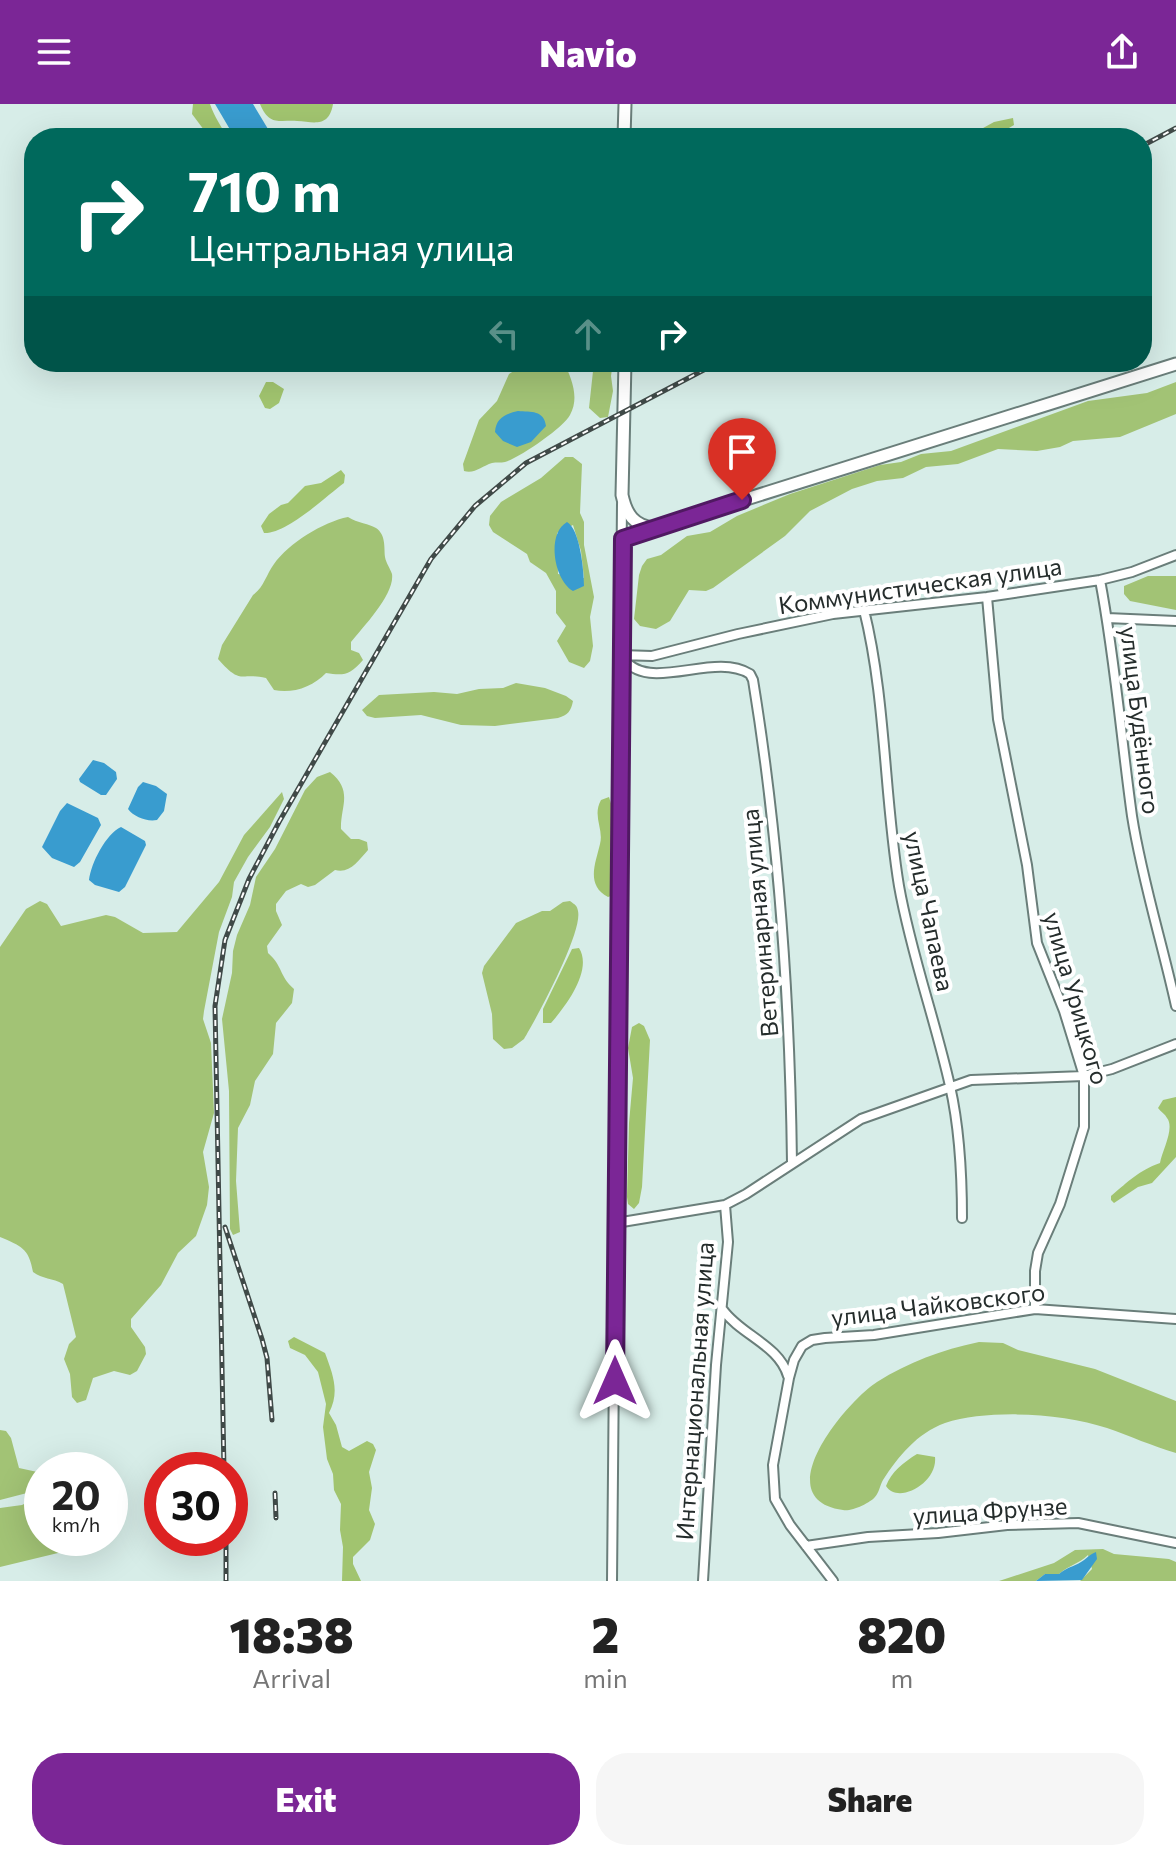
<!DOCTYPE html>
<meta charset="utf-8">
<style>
body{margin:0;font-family:Commissioner,sans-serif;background:#f6f6f6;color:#222;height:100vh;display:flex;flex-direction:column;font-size:30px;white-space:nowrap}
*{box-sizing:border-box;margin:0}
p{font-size:26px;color:#767676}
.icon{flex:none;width:44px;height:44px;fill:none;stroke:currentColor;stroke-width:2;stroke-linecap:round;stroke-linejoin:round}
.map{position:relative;height:1477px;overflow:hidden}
.panel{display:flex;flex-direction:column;background:#fff;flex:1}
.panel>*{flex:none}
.hud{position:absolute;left:24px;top:24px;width:1128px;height:244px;border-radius:32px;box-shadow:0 8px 32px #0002;background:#00695c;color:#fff;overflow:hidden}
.speed{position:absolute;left:24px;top:1348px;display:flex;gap:16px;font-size:40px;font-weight:700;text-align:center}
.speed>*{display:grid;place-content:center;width:104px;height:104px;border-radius:50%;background:#fff;box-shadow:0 8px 32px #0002;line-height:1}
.speed small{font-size:20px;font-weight:400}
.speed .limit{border:12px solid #d22;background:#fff;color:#111}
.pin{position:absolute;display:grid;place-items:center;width:68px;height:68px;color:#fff;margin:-82px -34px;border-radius:50% 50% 50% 0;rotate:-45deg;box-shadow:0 0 8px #0007}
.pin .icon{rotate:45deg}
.me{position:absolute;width:88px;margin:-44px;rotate:0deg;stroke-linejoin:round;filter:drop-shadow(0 0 6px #0008)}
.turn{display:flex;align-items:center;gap:28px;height:168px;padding:0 32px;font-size:36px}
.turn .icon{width:104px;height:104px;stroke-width:2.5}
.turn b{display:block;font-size:56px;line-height:68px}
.lanes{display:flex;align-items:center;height:76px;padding:0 32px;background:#0003;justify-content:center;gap:40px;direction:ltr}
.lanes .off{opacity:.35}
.eta{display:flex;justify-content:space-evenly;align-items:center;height:136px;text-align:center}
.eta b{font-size:48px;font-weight:800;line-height:56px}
.primary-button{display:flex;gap:16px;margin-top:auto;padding:16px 32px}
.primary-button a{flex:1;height:92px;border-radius:32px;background:#7b2696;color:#fff;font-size:32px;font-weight:800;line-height:92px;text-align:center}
.primary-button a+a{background:#f6f6f6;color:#222}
header{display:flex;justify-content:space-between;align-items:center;height:104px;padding:0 32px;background:#7b2696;color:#fff;font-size:36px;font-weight:800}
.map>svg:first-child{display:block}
.green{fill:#a2c375;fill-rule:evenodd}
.forest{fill:#a1c46f}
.water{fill:#399ccf}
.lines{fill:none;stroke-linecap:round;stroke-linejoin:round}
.street-casing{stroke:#6a7e7a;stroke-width:12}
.secondary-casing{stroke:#6a7e7a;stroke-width:15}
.street{stroke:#fff;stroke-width:8}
.secondary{stroke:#fff;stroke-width:11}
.rail-casing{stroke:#404a48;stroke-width:5}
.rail{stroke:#fff;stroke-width:2;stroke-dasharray:6;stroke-linecap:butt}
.route-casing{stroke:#501962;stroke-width:20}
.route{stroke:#7b2696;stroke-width:14}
.labels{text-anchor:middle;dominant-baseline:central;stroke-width:8;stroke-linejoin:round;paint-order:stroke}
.street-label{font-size:24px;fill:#252d2c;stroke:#fff}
</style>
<header><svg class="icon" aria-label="menu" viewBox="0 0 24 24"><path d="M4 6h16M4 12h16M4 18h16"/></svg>Navio<svg class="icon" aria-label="share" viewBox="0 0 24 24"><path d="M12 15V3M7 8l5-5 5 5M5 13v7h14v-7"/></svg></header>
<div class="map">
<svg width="1176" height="1477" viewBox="0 0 1176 1477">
<rect width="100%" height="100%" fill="#d7ede8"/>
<!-- green -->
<path class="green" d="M528,258H564C571,274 580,293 570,311C563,324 519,354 505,358C501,359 496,358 492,359C482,362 475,370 464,367L463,360L479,316L497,297L509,270Z
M594,258H613L611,272L613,287L608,313L600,314L589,304Z
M1176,278V310L1120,333L1073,337L1060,343L1037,347L998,345L958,360L926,363L903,374L877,377L852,385L810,407L785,432L713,484L706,487L689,486L670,517L656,525L640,522L634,515L639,471L642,462L647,455L661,451L687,432L710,428L737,412L790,390L880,361L901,358L921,350L951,347L1088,297L1147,289Z
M565,353H573L582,360L580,409L584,418V441L594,493L590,513L593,542L590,557L584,564L569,558L557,537L566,522L556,509V487L546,469L530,458L527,450L493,428L489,421L490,412L501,398L541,374ZM573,421L581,447L584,474L558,470L557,429Z
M348,413C357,419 370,420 376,424C386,431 384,443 385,453C386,459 390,464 392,470C395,490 363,523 351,538V546L359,549L363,556C350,571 344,572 326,569C313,583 292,590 274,586L266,574C239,568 242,582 218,555L222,541L253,491C264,483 266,471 274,460C289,439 323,418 348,413Z
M1148,472H1176V506L1130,497L1124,490V482Z
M516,579L545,584L566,592L573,597C571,607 568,611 558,614L495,622L461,621L421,611L375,614L367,612L362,606L379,591L434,588L457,590L479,585L503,584Z
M330,668C354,687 340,703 341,725L351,735H359L367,738L368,746C358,757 350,770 335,766L315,781L308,783L301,780L286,787L276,800V807L282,821L267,842L268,849C283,862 279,872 294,885L292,899L276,919L273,950L255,977L250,1001L238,1024L236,1077L240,1128L233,1131L230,1125L229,987L222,915L232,869L233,847L237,831L250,801L256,773L275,745L305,686L317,673Z
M282,688L284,695L270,723L248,753L234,778L232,793L219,828L204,907L203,915L211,939L214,1009L203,1048L209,1083L207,1101L196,1132L178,1149L161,1181L131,1215V1223L145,1243L146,1250L137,1267L130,1271L114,1267L93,1274L86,1296L77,1299L72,1293L70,1270L64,1255L69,1240L76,1233L63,1180C53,1174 42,1175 33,1168C29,1144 21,1142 0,1133V843L26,805L40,797L47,800L61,822L106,811L115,813L143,829L177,828L219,778L244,731Z
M570,797C575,801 577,801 578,807C583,828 536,915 524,935L512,944L504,945L493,935L492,910L482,869L484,862L516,819L542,807H550L563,798Z
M979,1238L1003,1239L1018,1246L1095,1265L1176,1297V1349C1152,1342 1130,1332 1107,1324C1063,1309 989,1305 945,1319C917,1329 898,1353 883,1376C880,1381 879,1389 875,1393C870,1399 851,1408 843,1406C765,1395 846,1298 877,1278C909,1258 941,1246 979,1238Z
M0,1326L6,1327L11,1334L19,1364L42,1369V1390L27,1389L0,1396Z
M42,1391V1434H98L87,1442L0,1463V1404L22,1401Z
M1103,1445L1114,1450L1169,1455L1176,1458V1477H1080L1092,1465L1088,1451C1079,1460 1069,1461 1059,1470H1045L1036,1477H999L1054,1459L1075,1446Z"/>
<!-- forest -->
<path class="forest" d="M193,0H210C214,12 222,24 228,34H207V30L192,10Z
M260,0H333C329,24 314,18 297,17C279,16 269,22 260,0Z
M1013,14L1014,21L992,34H965L994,18Z
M266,278H273L284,285L279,299L270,305L265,304L259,292Z
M341,366L345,371L344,379C325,393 287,430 264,429L261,422L269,410L281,401L288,399L305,382L321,379Z
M609,693C617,715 611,730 610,752C610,763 612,780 614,791L608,793C585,781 596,758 600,740C604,725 592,712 601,696Z
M579,844C593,866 566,902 551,919H543V905L572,845Z
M639,919L644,922L650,936L642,1083L639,1099L634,1105L628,1100L627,1093L629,1019L633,974L628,944L632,923Z
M1176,993V1053L1152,1079L1138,1083L1114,1099L1111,1096V1092C1129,1077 1138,1067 1160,1059C1162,1047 1175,1024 1167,1014C1165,1010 1161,1008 1158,1004L1163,996Z
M294,1233L325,1249C333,1271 340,1287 329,1309L336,1321L342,1343L349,1347L367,1337L373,1340L376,1346L369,1368L372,1384L369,1406L375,1420L370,1436L353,1453V1460L361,1477H342L343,1443L340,1426L341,1400L334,1386L333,1370L327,1355L323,1323L326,1300L318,1268L305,1251L290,1244L288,1237Z
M917,1350L935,1353C938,1379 898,1401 886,1382C891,1368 904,1358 917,1350Z"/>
<!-- water -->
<path class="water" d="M215,0H253L268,25L278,34H235Z
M518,307C531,308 544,306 546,322L531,338L517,343L503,337L495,328C496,314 505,310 518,307Z
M567,418C580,425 584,467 584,482L573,487C554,476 546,430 567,418Z
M93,656L104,659L116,668L117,675L106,691H101L80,678L79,675Z
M143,678L156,682L167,690L164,707L157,716C147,718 134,713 128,705L138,683Z
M67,699L98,714L101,721L80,758L74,763L52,754L42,743L60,707Z
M121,723L145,737L146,741L125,783L119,788L95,781L89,776C91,759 106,730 121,723Z
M1096,1448L1097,1455L1082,1476L1036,1477L1045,1470H1059C1067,1463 1073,1463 1081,1458C1087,1455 1088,1451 1096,1448Z"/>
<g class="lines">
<defs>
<path id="street" d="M623,435L652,425
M1100,476C1115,554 1121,633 1132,712C1142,776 1162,838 1176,902
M987,493L998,615L1027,761L1037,839L1064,907L1084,972V1023L1060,1100L1038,1149L1035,1167V1205
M864,506C886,594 884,692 899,782C911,850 935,915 950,982C960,1026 962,1070 962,1114
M1107,514L1176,517
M620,551L652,552L738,530L833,510L987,493L1100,476L1132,468L1176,451
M621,551C646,593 712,546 750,570L753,576C779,735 790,898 792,1059
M616,1119L725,1101L746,1090L861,1015L971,976L1084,972L1112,965L1176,940
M723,1206C741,1231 779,1241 788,1272
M806,1442L868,1433L938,1429L1007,1421L1078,1419L1176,1439
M612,1477L622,400
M703,1477L716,1261L728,1138L725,1101
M833,1477L790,1421L775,1395L773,1361L789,1274L794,1256L802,1242L812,1236L825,1234L874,1231L1035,1205L1176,1215"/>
<path id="secondary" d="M624,34L625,0
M625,258L622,391C626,410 634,422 654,424L1176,260"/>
</defs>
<!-- street casing -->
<use href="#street" class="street-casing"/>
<!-- secondary casing -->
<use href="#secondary" class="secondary-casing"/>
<!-- street -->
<use href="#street" class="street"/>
<!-- secondary -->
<use href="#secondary" class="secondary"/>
<defs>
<path id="rail" d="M1142,42L1176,24
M225,1123L262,1235L267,1254L272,1316
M224,1366L215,902L225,836L249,775L279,718L431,455L475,402L526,359L719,258
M275,1389L276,1414
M226,1434V1477"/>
</defs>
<!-- rail casing -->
<use href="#rail" class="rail-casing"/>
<!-- rail -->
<use href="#rail" class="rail"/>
</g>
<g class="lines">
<defs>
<path id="route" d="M615,1277L623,435L742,396"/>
</defs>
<!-- route casing -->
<use href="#route" class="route-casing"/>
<!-- route -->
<use href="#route" class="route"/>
</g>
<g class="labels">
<!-- street labels -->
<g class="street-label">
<text transform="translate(920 481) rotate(-8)">Коммунистическая улица</text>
<text transform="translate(1141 616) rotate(83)">улица Будённого</text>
<text transform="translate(930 807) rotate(78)">улица Чапаева</text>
<text transform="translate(759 819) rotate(-95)">Ветеринарная улица</text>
<text transform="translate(1077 894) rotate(74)">улица Урицкого</text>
<text transform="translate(938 1200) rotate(-7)">улица Чайковского</text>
<text transform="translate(694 1287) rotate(-86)">Интернациональная улица</text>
<text transform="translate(990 1406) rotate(-4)">улица Фрунзе</text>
</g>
</g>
</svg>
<div class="speed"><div>20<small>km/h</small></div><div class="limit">30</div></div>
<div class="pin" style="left:742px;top:396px;background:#d93025"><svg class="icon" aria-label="arrive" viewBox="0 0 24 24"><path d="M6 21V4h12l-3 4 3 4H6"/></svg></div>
<svg class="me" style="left:615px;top:1277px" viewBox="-20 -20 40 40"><path d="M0-17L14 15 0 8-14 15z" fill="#7b2696" stroke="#fff" stroke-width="4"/></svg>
<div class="hud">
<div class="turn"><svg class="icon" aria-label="right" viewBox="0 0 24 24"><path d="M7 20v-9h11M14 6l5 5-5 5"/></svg><div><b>710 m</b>Центральная улица</div></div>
<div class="lanes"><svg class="icon off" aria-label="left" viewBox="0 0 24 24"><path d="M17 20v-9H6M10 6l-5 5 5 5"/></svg><svg class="icon off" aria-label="ahead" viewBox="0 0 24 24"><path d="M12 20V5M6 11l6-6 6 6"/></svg><svg class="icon" aria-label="right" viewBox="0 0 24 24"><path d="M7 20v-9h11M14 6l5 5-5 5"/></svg></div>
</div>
</div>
<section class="panel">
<div class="eta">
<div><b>18:38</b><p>Arrival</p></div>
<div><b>2</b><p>min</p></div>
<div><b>820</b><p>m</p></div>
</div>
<div class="primary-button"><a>Exit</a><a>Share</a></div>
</section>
